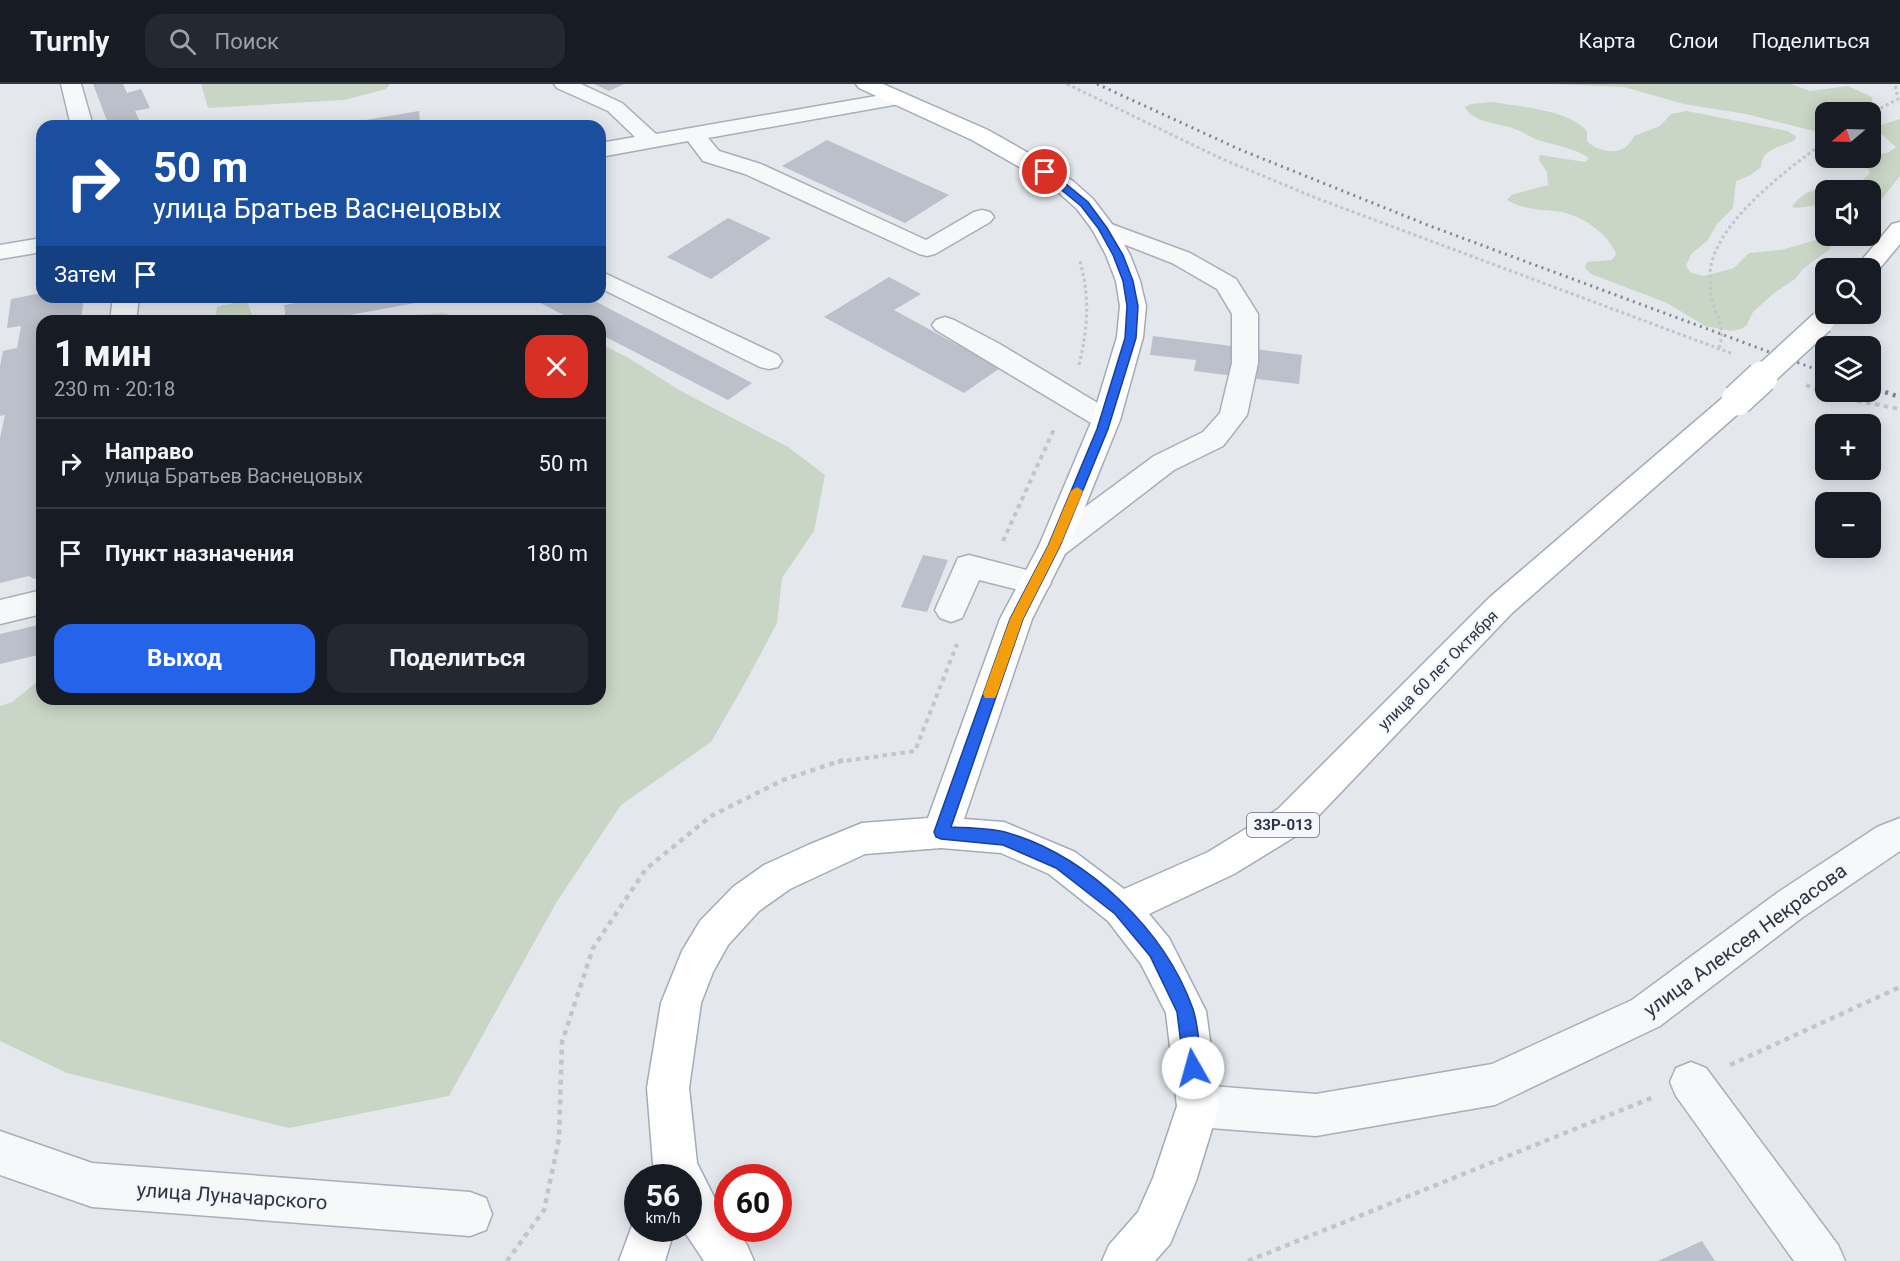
<!DOCTYPE html>
<html lang="ru">
<meta charset="utf-8">
<style>
body{margin:0;font-family:Roboto,sans-serif;background:#242831;color:#f1f3f6;height:100vh;display:flex;flex-direction:column;font-size:22px;white-space:nowrap}
*{box-sizing:border-box;margin:0}
p{font-size:20px;color:#9ea1a6}
.icon{flex:none;width:33px;height:33px;fill:none;stroke:currentColor;stroke-width:2;stroke-linecap:round;stroke-linejoin:round}
.map{position:relative;flex:1;overflow:hidden}
.panel{position:absolute;left:36px;top:231px;width:570px;height:390px;display:flex;flex-direction:column;background:#171b24;border-radius:18px;box-shadow:0 3px 15px #0003}
.panel>*{flex:none}
.hud{position:absolute;left:36px;top:36px;width:570px;height:183px;border-radius:18px;box-shadow:0 3px 15px #0003;background:#1a4fa0;color:#fff;overflow:hidden}
.needle{width:39px;rotate:251deg}
.fabs{position:absolute;left:1815px;top:18px;display:grid;gap:12px}
.fabs a{display:grid;place-items:center;width:66px;height:66px;border-radius:12px;background:#171b24;box-shadow:0 3px 15px #0003;font-size:30px}
.speed{position:absolute;left:624px;top:1080px;display:flex;gap:12px;font-size:30px;font-weight:700;text-align:center}
.speed>*{display:grid;place-content:center;width:78px;height:78px;border-radius:50%;background:#171b24;box-shadow:0 3px 15px #0003;line-height:1}
.speed small{font-size:15px;font-weight:400}
.speed .limit{border:9px solid #d22;background:#fff;color:#111}
.pin{position:absolute;display:grid;place-items:center;width:51px;height:51px;color:#fff;margin:-26px;border:3px solid #fff;border-radius:50%;box-shadow:0 2px 6px #0007}
.me{position:absolute;width:66px;margin:-33px;rotate:353deg;stroke-linejoin:round;filter:drop-shadow(0 0 4px #0008)}
.turn{display:flex;align-items:center;gap:21px;height:126px;padding:0 18px;font-size:27px}
.turn .icon{width:78px;height:78px;stroke-width:2.5}
.turn b{display:block;font-size:42px;line-height:51px}
.then{display:flex;align-items:center;height:57px;padding:0 18px;background:#0003;gap:12px;font-size:22px}
.round{display:grid;place-items:center;flex:none;width:63px;height:63px;border-radius:18px;background:#242831}
.overview{display:flex;align-items:center;justify-content:space-between;height:102px;padding:0 18px}
h1{font-size:36px;font-weight:700;line-height:45px}
.primary-button{display:flex;gap:12px;margin-top:auto;padding:12px 18px}
.primary-button a{flex:1;height:69px;border-radius:18px;background:#2563eb;color:#fff;font-size:24px;font-weight:700;line-height:69px;text-align:center}
.primary-button a+a{background:#242831;color:#f1f3f6}
ul{padding:0;list-style:none}
li{display:flex;align-items:center;gap:18px;height:90px;padding:0 18px;border-top:2px solid #363941}
li div{flex:1}
li b{display:block;font-size:22px}
li em{font-style:normal}
header{display:flex;align-items:center;gap:36px;box-sizing:border-box;height:84px;padding:0 30px;background:#171b24;border-bottom:2px solid #363941}
header strong{font-size:28px}
nav{display:flex;gap:33px;margin-inline-start:auto;font-size:21px}
.search{width:420px;height:54px;background:#242831;display:flex;align-items:center;gap:15px;box-sizing:border-box;padding:0 21px;border-radius:18px;color:#9ea1a6;font-size:22px}
.map>svg:first-child{display:block}
.green{fill:#c9d6c5}
.building{fill:#bbc0ca}
.lines{fill:none;stroke-linecap:round;stroke-linejoin:round}
.minor-casing{stroke:#a9aeb7;stroke-width:3}
.major-casing{stroke:#a3abb8;stroke-width:3}
.path-far2{stroke:#c2c5cb;stroke-width:3;stroke-dasharray:3 3;stroke-linecap:butt}
.path-far1{stroke:#c2c5cb;stroke-width:4;stroke-dasharray:4.5 4.5;stroke-linecap:butt}
.path{stroke:#c2c5cb;stroke-width:4.5;stroke-dasharray:5 5;stroke-linecap:butt}
.minor{fill:#f7f8fa;fill-rule:evenodd}
.major{fill:#fff;fill-rule:evenodd}
.rail-far1{stroke:#7d8696;stroke-width:3;stroke-dasharray:2 4.5;stroke-linecap:butt}
.rail{stroke:#7d8696;stroke-width:4.5;stroke-dasharray:3 5;stroke-linecap:butt}
.major-bridge-far1-casing{stroke:#a3abb8;stroke-width:26;stroke-linecap:butt}
.major-bridge-casing{stroke:#a3abb8;stroke-width:34;stroke-linecap:butt}
.major-bridge-far1{stroke:#fff;stroke-width:23}
.major-bridge{stroke:#fff;stroke-width:31}
.route{fill:#2563eb;stroke:#184099;stroke-width:1.5}
.slow{fill:#f59e0b}
.labels{text-anchor:middle;dominant-baseline:central;stroke-width:4.5;stroke-linejoin:round;paint-order:stroke}
.shield{fill:#f4f6f9;stroke:#676e7b;stroke-width:1.5}
.shield-label{font-size:15px;font-weight:bold;fill:#2b3445}
.street-label{font-size:16px;fill:#2b3445;stroke:#f4f6f9}
.near-street-label{font-size:20px;fill:#2b3445;stroke:#f4f6f9}
</style>
<header>
<strong>Turnly</strong>
<div class="search"><svg class="icon" aria-label="search" viewBox="0 0 24 24"><circle cx="10" cy="10" r="6"/><path d="M15 15l6 6"/></svg>Поиск</div>
<nav><a>Карта</a><a>Слои</a><a>Поделиться</a></nav>
</header>
<div class="map">
<svg width="1900" height="1177" viewBox="0 0 1900 1177">
<rect width="100%" height="100%" fill="#e4e7ec"/>
<!-- green -->
<path class="green" d="M201,0H390L386,5L344,16L208,24Z
M1553,0H1791L1810,7L1848,2L1872,13V19L1857,28H1826L1825,49H1822L1746,30L1684,20L1624,3Z
M1493,18C1520,23 1569,26 1587,47V57C1601,71 1626,72 1634,52L1660,42L1671,30L1687,27L1787,47L1796,52L1795,56C1781,64 1762,63 1761,83L1751,91L1736,97L1733,124L1717,140L1708,156L1691,170L1686,182L1690,188L1703,192L1716,189L1734,184L1749,169L1781,166L1816,156L1828,158L1831,164L1803,185L1795,195L1774,209L1753,228L1747,241L1741,245L1731,247L1705,242L1667,219L1591,190L1585,184L1587,178L1612,176L1616,170C1609,150 1582,132 1562,128C1542,125 1526,127 1507,116L1511,111L1548,101L1547,88L1539,76L1540,71L1585,78L1589,74C1574,64 1558,62 1541,57C1532,54 1524,48 1515,45C1500,39 1472,39 1465,23L1471,20Z
M1900,35V92L1877,121L1871,123L1870,106H1852L1870,89L1866,81L1867,74L1889,68L1896,63L1879,48L1881,41Z
M1827,104L1835,106H1826L1825,121C1813,119 1803,126 1792,123C1800,110 1813,105 1827,104Z
M247,216L254,237H215L217,223Z
M444,229L469,237H385L412,231Z
M600,260L627,273L681,307L788,363L825,391L814,447L782,494L777,539L745,599L711,658L621,721L556,819L449,1012L289,1044L67,989L0,957V622L12,618L42,594V615H600Z"/>
<!-- building -->
<path class="building" d="M93,0H123L127,9L141,5L150,24L135,27L142,42H109Z
M594,0H624L609,7Z
M419,27L420,39L401,42H330Z
M827,56L949,111L905,139L782,82Z
M728,134L771,154L711,195L667,173Z
M889,193L921,210L894,226L1000,284L964,309L824,233Z
M42,209V213H84L81,237H42V493L34,495L29,492L0,499V354L5,331L0,332V282L3,267L17,264L21,242L7,244L11,215Z
M332,213H443V214L316,237H286L284,221Z
M529,213H587L752,299L728,316L600,250V237H575Z
M1153,252L1302,271L1299,300L1194,287L1196,276L1150,271Z
M923,471L948,476L927,528L901,523Z
M42,540V570L0,580V550Z
M1702,1157L1715,1177H1658Z"/>
<g class="lines">
<defs>
<path id="minor" d="M61,0H81L93,42H71Z
M554,0H581L622,19L656,50L899,8L906,10L909,14L906,18L899,20L708,54L719,67L761,80L926,156L974,128L982,126L990,128L994,133L990,138L935,170L927,172L919,170L745,90L703,77L688,57L600,73V59L635,53L608,27L557,4Z
M1103,137L1190,169L1236,195L1258,230V279L1247,331L1223,362L1174,386L1065,470L1054,473L1043,470L1039,462L1043,454L1154,372L1203,348L1220,329L1232,279V230L1217,205L1172,179L1095,149L1091,144L1095,139Z
M42,154V168L0,175V161Z
M600,187L778,271L782,277L778,283L769,285L760,283L600,204Z
M113,213H139L136,237H110Z
M945,233L954,236L998,259L1116,330L1120,336L1116,342L1106,345L1096,342L936,246L932,241L936,236Z
M969,471L1046,491L1051,499L1046,507L1035,510L979,496L962,534L951,538L940,534L935,526L958,474Z
M42,506V530L0,540V516Z
M1900,734V767L1803,833L1660,942L1495,1021L1316,1052L1198,1043L1183,1037L1177,1022L1183,1007L1198,1001L1316,1010L1492,980L1632,916L1777,809L1877,743Z
M1691,978L1706,984L1838,1161L1845,1177H1794L1676,1012L1670,998L1676,984Z
M0,1047L92,1079L470,1108L486,1114L492,1130L486,1146L470,1152L92,1123L0,1091Z"/>
<path id="major" d="M856,0H883L988,46L1053,83L1074,98L1093,115L1115,144L1130,171L1140,197L1146,222L1143,253L1120,336L1069,462L1032,535L964,735L1004,738L1075,768L1124,805L1208,768L1278,725L1490,513L1727,310L1737,307L1747,310L1751,316L1747,322L1512,529L1304,747L1234,790L1149,830L1169,854L1206,927L1219,1022L1196,1097L1170,1160L1155,1177H1102L1109,1161L1138,1128L1153,1094L1177,1022L1166,929L1141,880L1108,837L1049,790L1001,769L941,764L865,770L790,805L759,827L728,861L713,888L701,919L689,1004L697,1079L717,1119L728,1134V1144H735L747,1161L754,1177H704L682,1144H688V1094H659L653,1080L647,1004L661,919L682,867L700,837L733,803L764,781L808,761L862,739L928,734L1000,535L1039,462L1092,336L1117,253L1120,222L1116,197L1106,171L1092,145L1077,125L1058,108L1037,93L972,56L859,4Z
M1900,138V160L1876,189L1870,190V184H1855L1892,140Z
M637,1128L638,1144H675L665,1177H619Z"/>
</defs>
<!-- minor casing -->
<use href="#minor" class="minor-casing"/>
<!-- major casing -->
<use href="#major" class="major-casing"/>
<!-- path-far2 -->
<path class="path-far2" d="M1067,0L1220,74L1316,114L1733,270
M1870,30L1898,15L1895,0
M1719,264C1726,245 1717,234 1712,216C1710,208 1711,200 1710,193C1709,142 1789,84 1826,57
M1079,281C1088,244 1090,214 1080,177"/>
<!-- path-far1 -->
<path class="path-far1" d="M1806,301L1832,312L1900,325
M1003,457L1055,343
M838,678L915,667L957,560"/>
<!-- path -->
<path class="path" d="M1730,981L1900,903
M507,1177L544,1126L559,1055L562,958L593,864L646,785L711,732L783,696L843,676
M1248,1177L1654,1013"/>
<!-- minor -->
<use href="#minor" class="minor"/>
<!-- major -->
<use href="#major" class="major"/>
<!-- rail-far1 -->
<path class="rail-far1" d="M1097,0L1241,66L1430,142L1826,289"/>
<!-- rail -->
<path class="rail" d="M1870,303L1900,313"/>
<defs>
<path id="major-bridge-far1" d="M1760,295L1822,238"/>
<path id="major-bridge" d="M1737,316L1762,293"/>
</defs>
<!-- major-bridge-far1 casing -->
<use href="#major-bridge-far1" class="major-bridge-far1-casing"/>
<!-- major-bridge casing -->
<use href="#major-bridge" class="major-bridge-casing"/>
<!-- major-bridge-far1 -->
<use href="#major-bridge-far1" class="major-bridge-far1"/>
<!-- major-bridge -->
<use href="#major-bridge" class="major-bridge"/>
</g>
<!-- route -->
<path class="route" d="M1042,86H1049L1088,118L1107,144L1123,171L1133,197L1138,222L1136,254L1108,345L1060,462L1023,535L951,743C968,744 988,744 1005,748C1087,771 1165,846 1193,925C1199,943 1199,965 1202,984L1199,990L1193,992L1187,990L1184,984L1177,928L1150,872L1115,830L1056,784L1003,761L941,755L936,753L934,748L1010,535L1048,462L1097,345L1125,254L1127,222L1123,197L1113,171L1098,144L1081,122L1042,90Z"/>
<!-- slow -->
<path class="slow" d="M1077,403L1083,407L1060,462L1023,535L997,610L995,614H985L983,610L1010,535L1048,462L1071,407Z"/>
<g class="labels">
<!-- shield labels -->
<rect class="shield" x="1247" y="729" width="72" height="24" rx="4.5"/>
<g class="shield-label">
<text x="1283" y="741">33Р-013</text>
</g>
<!-- street labels -->
<g class="street-label">
<text transform="translate(1438 586) rotate(-45)">улица 60 лет Октября</text>
</g>
<!-- near-street labels -->
<g class="near-street-label">
<text transform="translate(1745 856) rotate(-36)">улица Алексея Некрасова</text>
<text transform="translate(232 1112) rotate(4)">улица Луначарского</text>
</g>
</g>
</svg>
<div class="fabs">
<a><svg class="needle" viewBox="-14 -14 28 28"><path d="M0-13l5 13h-10z" fill="#e53935"/><path d="M0 13l5-13h-10z" fill="#9ea1a6"/></svg></a>
<a><svg class="icon" aria-label="sound" viewBox="0 0 24 24"><path d="M4 9h4l5-4v14l-5-4H4zM17 9q2 3 0 6"/></svg></a>
<a><svg class="icon" aria-label="search" viewBox="0 0 24 24"><circle cx="10" cy="10" r="6"/><path d="M15 15l6 6"/></svg></a>
<a><svg class="icon" aria-label="layers" viewBox="0 0 24 24"><path d="M12 4l9 5-9 5-9-5zM3 14l9 5 9-5"/></svg></a>
<a>+</a>
<a>−</a>
</div>
<div class="speed"><div>56<small>km/h</small></div><div class="limit">60</div></div>
<div class="pin" style="left:1045px;top:88px;background:#d93025"><svg class="icon" aria-label="arrive" viewBox="0 0 24 24"><path d="M6 21V4h12l-3 4 3 4H6"/></svg></div>
<svg class="me" style="left:1193px;top:984px" viewBox="-20 -20 40 40"><circle r="19" fill="#fff"/><path d="M0-13L10 11 0 6-10 11z" fill="#2563eb"/></svg>
<div class="hud">
<div class="turn"><svg class="icon" aria-label="right" viewBox="0 0 24 24"><path d="M7 20v-9h11M14 6l5 5-5 5"/></svg><div><b>50 m</b>улица Братьев Васнецовых</div></div>
<div class="then">Затем<svg class="icon" aria-label="arrive" viewBox="0 0 24 24"><path d="M6 21V4h12l-3 4 3 4H6"/></svg></div>
</div>
<section class="panel">
<div class="overview"><div><h1>1 мин</h1><p>230 m · 20:18</p></div><a class="round" style="background:#d93025;color:#fff"><svg class="icon" aria-label="close" viewBox="0 0 24 24"><path d="M6 6l12 12M18 6L6 18"/></svg></a></div>
<ul>
<li><svg class="icon" aria-label="right" viewBox="0 0 24 24"><path d="M7 20v-9h11M14 6l5 5-5 5"/></svg><div><b>Направо</b><p>улица Братьев Васнецовых</p></div><em>50 m</em></li>
<li><svg class="icon" aria-label="arrive" viewBox="0 0 24 24"><path d="M6 21V4h12l-3 4 3 4H6"/></svg><div><b>Пункт назначения</b></div><em>180 m</em></li>
</ul>
<div class="primary-button"><a>Выход</a><a>Поделиться</a></div>
</section>
</div>
